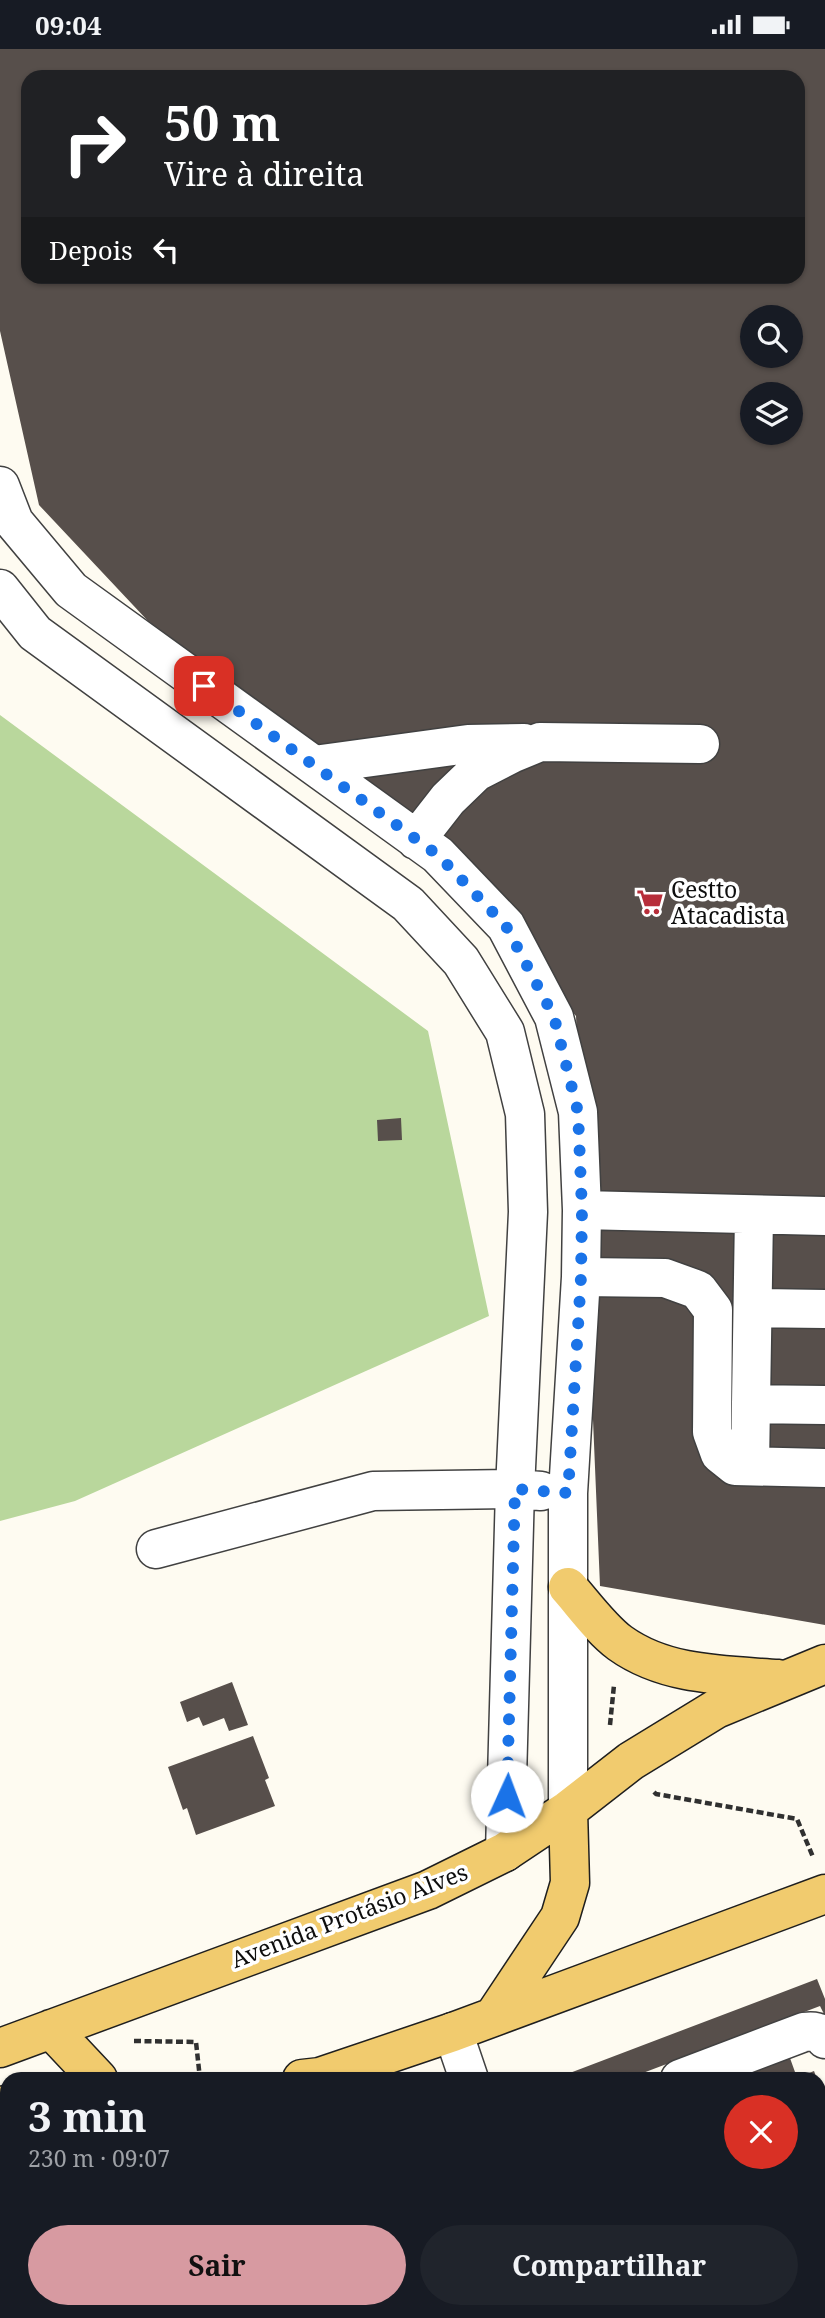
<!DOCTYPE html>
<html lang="pt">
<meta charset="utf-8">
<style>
body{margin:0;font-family:"Noto Serif",serif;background:#20242c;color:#f1f3f6;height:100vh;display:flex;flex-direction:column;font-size:26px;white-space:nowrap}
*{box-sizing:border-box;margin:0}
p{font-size:23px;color:#9ea1a6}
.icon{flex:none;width:38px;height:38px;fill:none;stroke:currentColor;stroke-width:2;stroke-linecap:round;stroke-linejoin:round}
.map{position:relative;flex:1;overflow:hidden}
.sheet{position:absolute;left:0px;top:2023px;width:826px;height:247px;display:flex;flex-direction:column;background:#171b24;border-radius:21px 21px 0 0;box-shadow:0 2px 5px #0004}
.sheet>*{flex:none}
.top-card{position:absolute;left:21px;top:21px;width:784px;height:214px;border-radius:21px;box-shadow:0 2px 5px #0004;background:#202124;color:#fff;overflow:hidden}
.fabs{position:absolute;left:740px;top:256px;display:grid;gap:14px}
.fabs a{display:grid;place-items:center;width:63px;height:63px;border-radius:50%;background:#171b24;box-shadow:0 2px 5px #0004;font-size:35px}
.pin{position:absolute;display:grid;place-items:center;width:60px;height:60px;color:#fff;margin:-30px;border-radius:14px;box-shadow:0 4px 10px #0006}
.me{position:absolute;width:77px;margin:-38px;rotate:2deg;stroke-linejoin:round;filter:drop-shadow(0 0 5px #0008)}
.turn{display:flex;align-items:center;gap:24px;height:147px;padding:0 28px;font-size:32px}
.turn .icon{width:91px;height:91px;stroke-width:2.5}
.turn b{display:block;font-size:49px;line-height:60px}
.then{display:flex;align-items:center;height:66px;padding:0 28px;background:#0003;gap:14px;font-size:26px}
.round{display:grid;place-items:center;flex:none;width:74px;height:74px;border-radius:37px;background:#20242c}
.summary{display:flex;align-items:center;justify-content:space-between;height:119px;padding:0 28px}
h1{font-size:42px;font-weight:700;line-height:52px}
.button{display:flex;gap:14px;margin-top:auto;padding:14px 28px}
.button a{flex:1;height:80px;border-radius:42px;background:#d79aa1;color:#111;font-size:28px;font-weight:700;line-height:80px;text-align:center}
.button a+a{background:#20242c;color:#f1f3f6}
.status{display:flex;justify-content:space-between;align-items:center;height:49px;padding:0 35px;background:#171b24;direction:ltr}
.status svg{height:19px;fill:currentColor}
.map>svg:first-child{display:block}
.green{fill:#d4e7bc}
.forest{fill:#b9d79c}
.building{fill:#574f4b;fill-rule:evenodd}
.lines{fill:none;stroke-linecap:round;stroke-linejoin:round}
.minor-casing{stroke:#414141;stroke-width:41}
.major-casing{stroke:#1f1f1f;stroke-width:41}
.path{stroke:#303030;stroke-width:4.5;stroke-dasharray:7 3.5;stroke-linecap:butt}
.minor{stroke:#fff;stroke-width:38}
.major{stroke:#f1cb6e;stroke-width:38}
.route{stroke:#1a73e8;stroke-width:12;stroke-dasharray:0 21.6}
.labels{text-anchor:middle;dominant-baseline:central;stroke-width:7;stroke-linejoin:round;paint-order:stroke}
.poi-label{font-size:23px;fill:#0e0e0e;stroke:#fff;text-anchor:start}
.street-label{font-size:23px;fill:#0e0e0e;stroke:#fff}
</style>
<div class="status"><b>09:04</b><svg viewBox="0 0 49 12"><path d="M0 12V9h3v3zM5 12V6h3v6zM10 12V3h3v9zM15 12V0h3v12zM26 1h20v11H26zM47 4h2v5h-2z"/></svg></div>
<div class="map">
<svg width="825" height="2269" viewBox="0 0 825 2269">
<rect width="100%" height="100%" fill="#fefbf1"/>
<!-- green -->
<path class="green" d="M7,2091V2263H231L235,2269H0V2094Z"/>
<!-- forest -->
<path class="forest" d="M0,666L428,982L489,1267L75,1452L0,1472Z
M7,2192V2263H180L186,2269H0V2194Z"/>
<!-- building -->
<path class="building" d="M0,0H825V1576L600,1537L576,967L375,738L148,572L39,456L0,282ZM28,28H798V228H28ZM752,268H791V306H752ZM752,345H791V383H752Z
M401,1069L402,1091L378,1092L377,1071Z
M232,1633L248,1676L229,1682L224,1669L203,1677L199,1668L187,1673L180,1653Z
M253,1687L269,1729L265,1731L275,1757L196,1786L187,1759L183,1761L168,1718Z
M817,1930L825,1950V1967L820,1957L627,2030H554Z
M786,1998L795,2023L778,2030H701Z
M814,2022L817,2030H794Z
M824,2035L825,2109L819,2111V2037Z
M378,2263H411L415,2269H382Z
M443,2263H475L479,2269H447Z"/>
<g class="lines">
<defs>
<path id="minor" d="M0,437L14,473L71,541L438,806L506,877L554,968L578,1063L582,1161L581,1228L568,1444V1761
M0,540L35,584L408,855L461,912L505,983L525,1065L528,1163L515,1440L505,1803
M314,716L468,695L524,694
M416,791L448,750L476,723L511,705L540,693L700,695
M582,1161L825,1167
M581,1228L665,1229L698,1241L713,1261L712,1383L720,1405L735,1417L825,1419
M753,1259L825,1260
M752,1355L825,1356
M750,1417L754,1166
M156,1500L373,1442L515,1440L541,1442
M453,1983L469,2030
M680,2030L804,1983C813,1982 820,1982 825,1990
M283,2263L288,2269
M425,2263L429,2269"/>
<path id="major" d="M568,1538C583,1555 602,1581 620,1594C666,1627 724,1626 778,1630
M494,1967L560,1868L570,1834L568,1761
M51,1980L98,2030
M0,1999L428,1841L505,1803L568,1761L631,1712L716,1660L825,1615
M302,2030L320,2028L453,1983L825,1845
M0,2057L7,2056"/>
</defs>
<!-- minor casing -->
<use href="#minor" class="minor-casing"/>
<!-- major casing -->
<use href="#major" class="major-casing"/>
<!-- path -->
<path class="path" d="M610,1676L614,1636
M654,1743L656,1745L797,1770L813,1808
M134,1992L196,1993L200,2030"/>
<!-- minor -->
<use href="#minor" class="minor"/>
<!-- major -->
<use href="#major" class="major"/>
</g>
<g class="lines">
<!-- route -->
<path class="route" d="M204,637L438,806L506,877L554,968L578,1063L582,1161L581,1228L568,1444L515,1440L507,1747"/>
</g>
<!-- icons -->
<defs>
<symbol id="supermarket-bare" viewBox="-9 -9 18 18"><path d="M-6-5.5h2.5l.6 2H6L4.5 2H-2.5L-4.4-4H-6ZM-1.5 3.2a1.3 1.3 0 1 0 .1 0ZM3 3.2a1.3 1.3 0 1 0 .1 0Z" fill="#b72e3a" stroke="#fff" stroke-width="2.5" paint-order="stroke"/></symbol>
</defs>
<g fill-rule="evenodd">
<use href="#supermarket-bare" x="631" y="834" width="38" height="38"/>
</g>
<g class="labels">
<!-- poi labels -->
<g class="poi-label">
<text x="671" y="840">Cestto<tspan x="671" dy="26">Atacadista</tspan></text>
</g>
<!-- street labels -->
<g class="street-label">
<text transform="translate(349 1866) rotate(-21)">Avenida Protásio Alves</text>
</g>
</g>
</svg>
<div class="fabs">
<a><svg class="icon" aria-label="search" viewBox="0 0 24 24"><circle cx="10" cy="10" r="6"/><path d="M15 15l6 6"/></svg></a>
<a><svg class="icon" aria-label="layers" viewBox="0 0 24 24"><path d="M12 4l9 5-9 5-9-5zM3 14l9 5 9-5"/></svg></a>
</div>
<div class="pin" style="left:204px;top:637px;background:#d93025"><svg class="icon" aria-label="arrive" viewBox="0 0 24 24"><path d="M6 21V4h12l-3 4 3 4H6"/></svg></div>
<svg class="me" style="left:507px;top:1747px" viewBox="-20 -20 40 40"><circle r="19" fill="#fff"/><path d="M0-13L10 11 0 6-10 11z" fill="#1a73e8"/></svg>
<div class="top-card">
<div class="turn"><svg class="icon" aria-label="right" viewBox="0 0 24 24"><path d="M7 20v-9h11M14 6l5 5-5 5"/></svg><div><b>50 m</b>Vire à direita</div></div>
<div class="then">Depois<svg class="icon" aria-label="left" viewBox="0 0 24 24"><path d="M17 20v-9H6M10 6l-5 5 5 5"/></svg></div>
</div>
<section class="sheet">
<div class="summary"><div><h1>3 min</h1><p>230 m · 09:07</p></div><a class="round" style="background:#d93025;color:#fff"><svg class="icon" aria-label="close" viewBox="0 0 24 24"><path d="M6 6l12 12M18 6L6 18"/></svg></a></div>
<div class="button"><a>Sair</a><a>Compartilhar</a></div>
</section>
</div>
